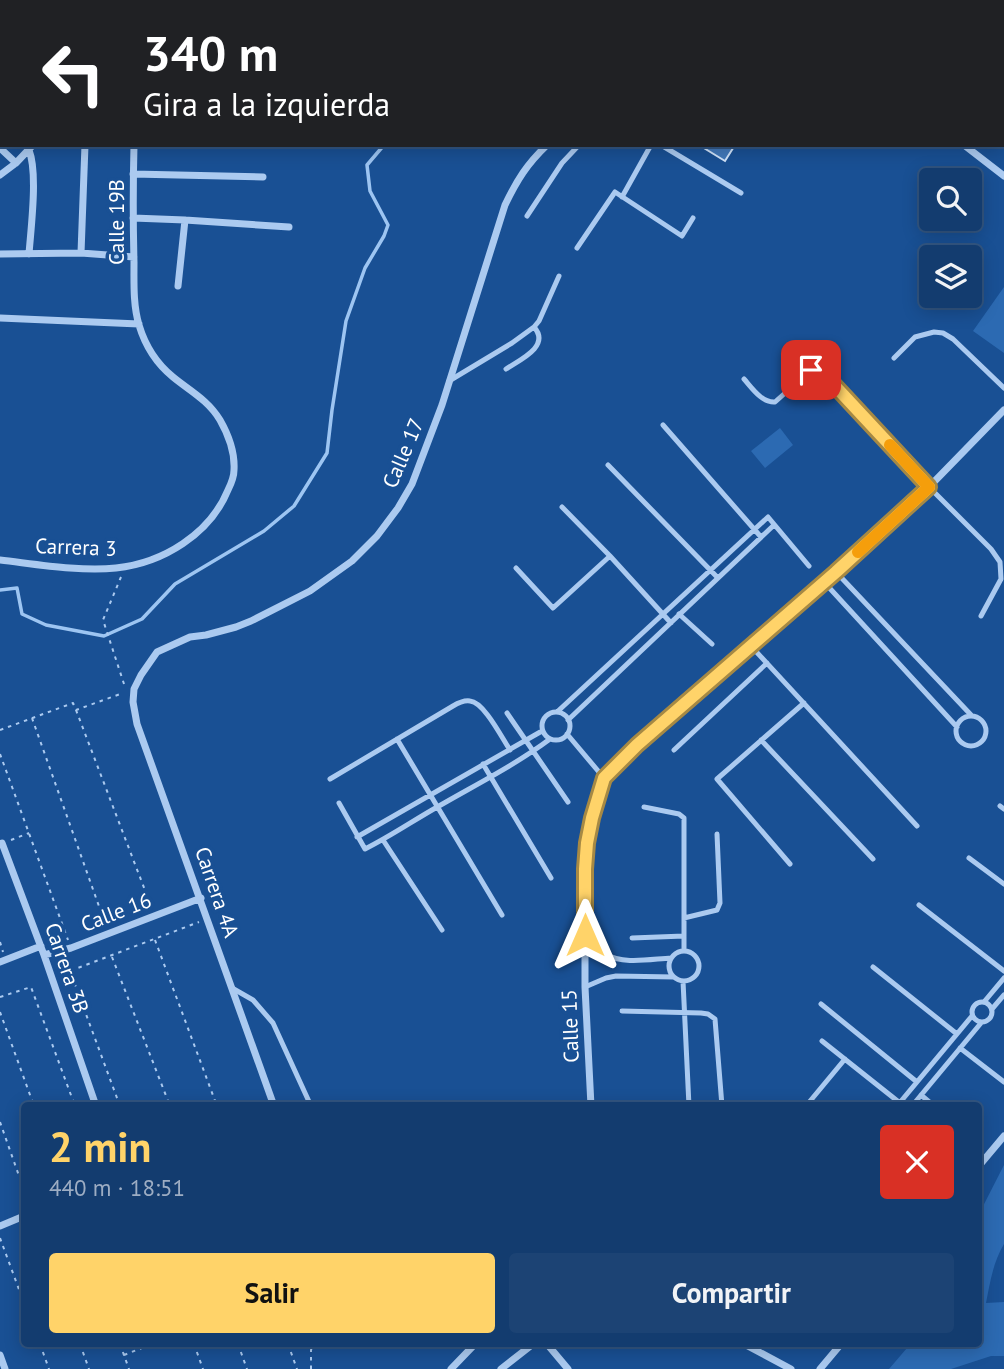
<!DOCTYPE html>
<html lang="es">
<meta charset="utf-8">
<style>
body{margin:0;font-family:"PT Sans",sans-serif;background:#1c4374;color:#f1f3f6;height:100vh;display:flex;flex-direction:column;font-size:26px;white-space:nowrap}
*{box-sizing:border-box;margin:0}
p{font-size:23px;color:#9dadc3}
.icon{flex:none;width:38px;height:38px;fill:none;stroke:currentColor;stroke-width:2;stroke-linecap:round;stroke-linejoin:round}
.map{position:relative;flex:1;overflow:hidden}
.sheet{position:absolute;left:21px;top:1102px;width:961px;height:245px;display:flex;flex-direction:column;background:#133c6f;border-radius:7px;box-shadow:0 4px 18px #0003,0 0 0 2px #325682}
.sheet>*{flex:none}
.guide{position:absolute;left:0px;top:0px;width:1004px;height:147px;box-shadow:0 4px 18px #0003,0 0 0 2px #325682;background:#202124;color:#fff;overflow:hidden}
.fabs{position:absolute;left:919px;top:168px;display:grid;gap:14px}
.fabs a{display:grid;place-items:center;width:63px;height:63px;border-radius:7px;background:#133c6f;box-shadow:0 4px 18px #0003,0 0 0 2px #325682;font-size:35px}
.pin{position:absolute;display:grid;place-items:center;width:60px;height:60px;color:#fff;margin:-30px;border-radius:14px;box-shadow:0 4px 10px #0006}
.me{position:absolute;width:77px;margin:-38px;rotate:0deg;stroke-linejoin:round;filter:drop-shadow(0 0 5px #0008)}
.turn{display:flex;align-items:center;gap:24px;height:147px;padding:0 28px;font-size:32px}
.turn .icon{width:91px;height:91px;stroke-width:2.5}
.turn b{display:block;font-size:49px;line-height:60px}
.round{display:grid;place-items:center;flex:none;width:74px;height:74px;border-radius:7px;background:#1c4374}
.headline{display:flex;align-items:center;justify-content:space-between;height:119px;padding:0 28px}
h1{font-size:42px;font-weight:700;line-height:52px;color:#ffd369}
.action{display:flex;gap:14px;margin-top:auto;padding:14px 28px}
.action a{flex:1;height:80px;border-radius:7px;background:#ffd369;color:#111;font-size:28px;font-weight:700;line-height:80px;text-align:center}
.action a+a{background:#1c4374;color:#f1f3f6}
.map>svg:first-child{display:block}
.green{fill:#2c6ab2}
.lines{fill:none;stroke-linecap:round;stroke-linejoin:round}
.stream{stroke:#9dc5f2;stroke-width:3.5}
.building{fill:#4279bb;stroke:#d1e4fb;stroke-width:2}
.path{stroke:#abcaf0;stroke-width:2;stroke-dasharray:3.5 5;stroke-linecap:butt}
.lane{stroke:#abcaf0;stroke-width:5}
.street{stroke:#abcaf0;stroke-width:7}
.route-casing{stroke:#a68944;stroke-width:18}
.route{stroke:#ffd369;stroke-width:12}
.slow{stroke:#f59e0b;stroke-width:12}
.labels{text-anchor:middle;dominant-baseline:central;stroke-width:7;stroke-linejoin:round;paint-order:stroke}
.street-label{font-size:21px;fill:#fff;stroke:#195094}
</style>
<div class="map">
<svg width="1004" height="1369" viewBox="0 0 1004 1369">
<rect width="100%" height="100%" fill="#195094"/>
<!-- green -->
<path class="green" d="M1004,287V353L973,331Z
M780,428L793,445L765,468L751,451Z
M1004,1165V1244C993,1262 990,1283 986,1303L1004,1302V1356H991L951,1369H889L907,1348L908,1344H978V1216Z"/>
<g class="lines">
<!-- stream -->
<path class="stream" d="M532,0V2
M0,590L17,588L22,614L46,625L104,636L142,619L175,584L264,531L294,506L327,453L332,410L346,321L365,268L384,236L388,225L370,191L367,165L384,145"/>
</g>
<!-- building -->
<path class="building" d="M699,145H735L725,161Z"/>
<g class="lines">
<!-- path -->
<path class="path" d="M121,577L103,620L125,687
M76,710L151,906
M32,718L106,926
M0,730L73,703L76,710L123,693
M0,754L68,940
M11,840L29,833
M155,940L217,1106
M0,942L3,952
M112,957L170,1106
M0,997L31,987L75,1106
M0,1012L34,1106
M120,1106L70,971L199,922
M0,1122L24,1190
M0,1238L24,1303
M40,1344L49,1369
M80,1344L89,1369
M120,1344L129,1369
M194,1344L203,1369
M238,1344L247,1369
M288,1344L297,1369
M124,1355L147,1346V1344
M311,1369V1350L313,1344"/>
<!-- lane -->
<path class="lane" d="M661,145L741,193
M622,197L651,145
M527,216L562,163L579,145
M577,248L615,192L682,236L693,218
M894,358L915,337L934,332L943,333L953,339L1004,388
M506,369C520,360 551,346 534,327
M744,379C752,388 762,403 775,402L811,370L817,369L822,372L929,487L991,549L1000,562L1001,579L981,616
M449,381L512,343L534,327L539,321L559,276
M663,425L761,537
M608,465L718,578
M562,507L610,556L671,623
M516,568L553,608L610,556
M836,572L972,716
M824,582L957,727
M679,614L712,644
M751,646L917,826
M557,712L768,517L809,566
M542 726a14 14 0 1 1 28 0a14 14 0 1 1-28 0Z
M507,713L568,802
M956 731a15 15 0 1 1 30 0a15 15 0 1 1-30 0Z
M568,720L774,525
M567,734L604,778
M397,739L502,915
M761,740L873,859
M674,750L767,663
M483,764L551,878
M330,779L453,706C458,703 464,700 470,701C484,702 502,738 510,750
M339,803L365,849C391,836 414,820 439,806C477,784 515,765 550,739
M1000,806L1004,809
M644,807L679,814L684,818V951
M357,837L542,731
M383,840L442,930
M969,858L1004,884
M790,864L717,779L804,703
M919,905L1004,971
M684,918L717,910L720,903L717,834
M585,935C591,941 598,950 605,954C623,965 651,959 671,958
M632,938L684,936
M669 966a15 15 0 1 1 30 0a15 15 0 1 1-30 0Z
M873,967L957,1034
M683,981L689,1106
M585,987L606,978L616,976L674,977
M232,988L253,1000L273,1023L311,1106
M972 1012a10 10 0 1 1 20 0a10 10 0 1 1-20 0Z
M984,1002L1004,978
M821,1004L917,1082
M992,1009L1004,995
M622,1011L701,1013L708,1014L715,1019L722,1106
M822,1041L900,1103
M960,1048L1004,1082
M921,1095L934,1106
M806,1106L845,1059
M897,1106L972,1016
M912,1106L981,1023"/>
<!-- street -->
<path class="street" d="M7,0L9,2
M92,0L94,2
M286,0L288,2
M780,0L782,2
M155,2L156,0
M236,2L238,0
M309,2L310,0
M712,2L715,0
M873,2L874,0
M0,76L2,77
M964,145L1004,176
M0,148L16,163
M29,150C38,173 31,227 29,254
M133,174L263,177
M0,175L16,163L33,145
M133,218L185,220L289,227
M81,253L85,145
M0,254L81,253L134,257
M178,286L185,220
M0,318L139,324
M0,560C35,564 81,572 116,568C163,563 210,534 228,490C231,484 234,477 234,470C235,453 228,434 220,420C208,400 190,391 173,377C157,364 145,345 139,325C133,305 134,283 134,262C133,223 133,184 134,145
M2,843L44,955L96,1106
M44,955L71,948L201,898
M0,962L41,946
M274,1106L137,724L133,702L134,689L141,675L157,652L190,637L206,635L236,627L251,621L310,591L352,561L377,536L398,508L412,484L442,405L505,205C517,180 527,164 547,145
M591,1106L585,987V869L587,843L592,818L604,778L637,745L836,572L929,487L1004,410
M978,1167L1004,1136
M0,1226L24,1216
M547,1344L568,1369
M744,1344L791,1369
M0,1355L5,1369
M451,1369L475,1344
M501,1369L533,1344
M820,1369L841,1344"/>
</g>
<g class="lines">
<defs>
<path id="route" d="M585,935V869L587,843L592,818L604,778L637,745L836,572L929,487L822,372L817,369L811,370"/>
</defs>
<!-- route casing -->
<use href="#route" class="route-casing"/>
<!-- route -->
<use href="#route" class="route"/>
<!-- slow -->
<path class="slow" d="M858,552L929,487L890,445"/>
</g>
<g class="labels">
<!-- street labels -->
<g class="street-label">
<text transform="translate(116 222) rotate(-90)">Calle 19B</text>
<text transform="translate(403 453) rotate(-67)">Calle 17</text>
<text transform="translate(76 547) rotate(2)">Carrera 3</text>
<text transform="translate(217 892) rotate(71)">Carrera 4A</text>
<text transform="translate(116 912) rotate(-21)">Calle 16</text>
<text transform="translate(67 968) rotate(71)">Carrera 3B</text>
<text transform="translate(570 1026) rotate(-92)">Calle 15</text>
</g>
</g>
</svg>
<div class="fabs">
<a><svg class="icon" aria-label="search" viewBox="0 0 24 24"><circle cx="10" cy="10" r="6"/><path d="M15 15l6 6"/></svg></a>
<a><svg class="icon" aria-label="layers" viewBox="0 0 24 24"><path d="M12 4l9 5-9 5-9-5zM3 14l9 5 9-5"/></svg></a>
</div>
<div class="pin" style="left:811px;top:370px;background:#d93025"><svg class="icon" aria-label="arrive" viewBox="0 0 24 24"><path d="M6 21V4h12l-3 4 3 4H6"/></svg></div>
<svg class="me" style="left:585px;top:935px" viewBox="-20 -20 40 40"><path d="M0-17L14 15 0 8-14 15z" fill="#ffd369" stroke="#fff" stroke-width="4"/></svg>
<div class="guide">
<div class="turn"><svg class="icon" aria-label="left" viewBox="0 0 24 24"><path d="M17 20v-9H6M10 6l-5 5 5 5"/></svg><div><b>340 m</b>Gira a la izquierda</div></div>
</div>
<section class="sheet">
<div class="headline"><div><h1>2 min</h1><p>440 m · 18:51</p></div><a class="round" style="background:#d93025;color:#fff"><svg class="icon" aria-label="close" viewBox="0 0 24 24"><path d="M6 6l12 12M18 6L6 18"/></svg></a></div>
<div class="action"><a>Salir</a><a>Compartir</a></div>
</section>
</div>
